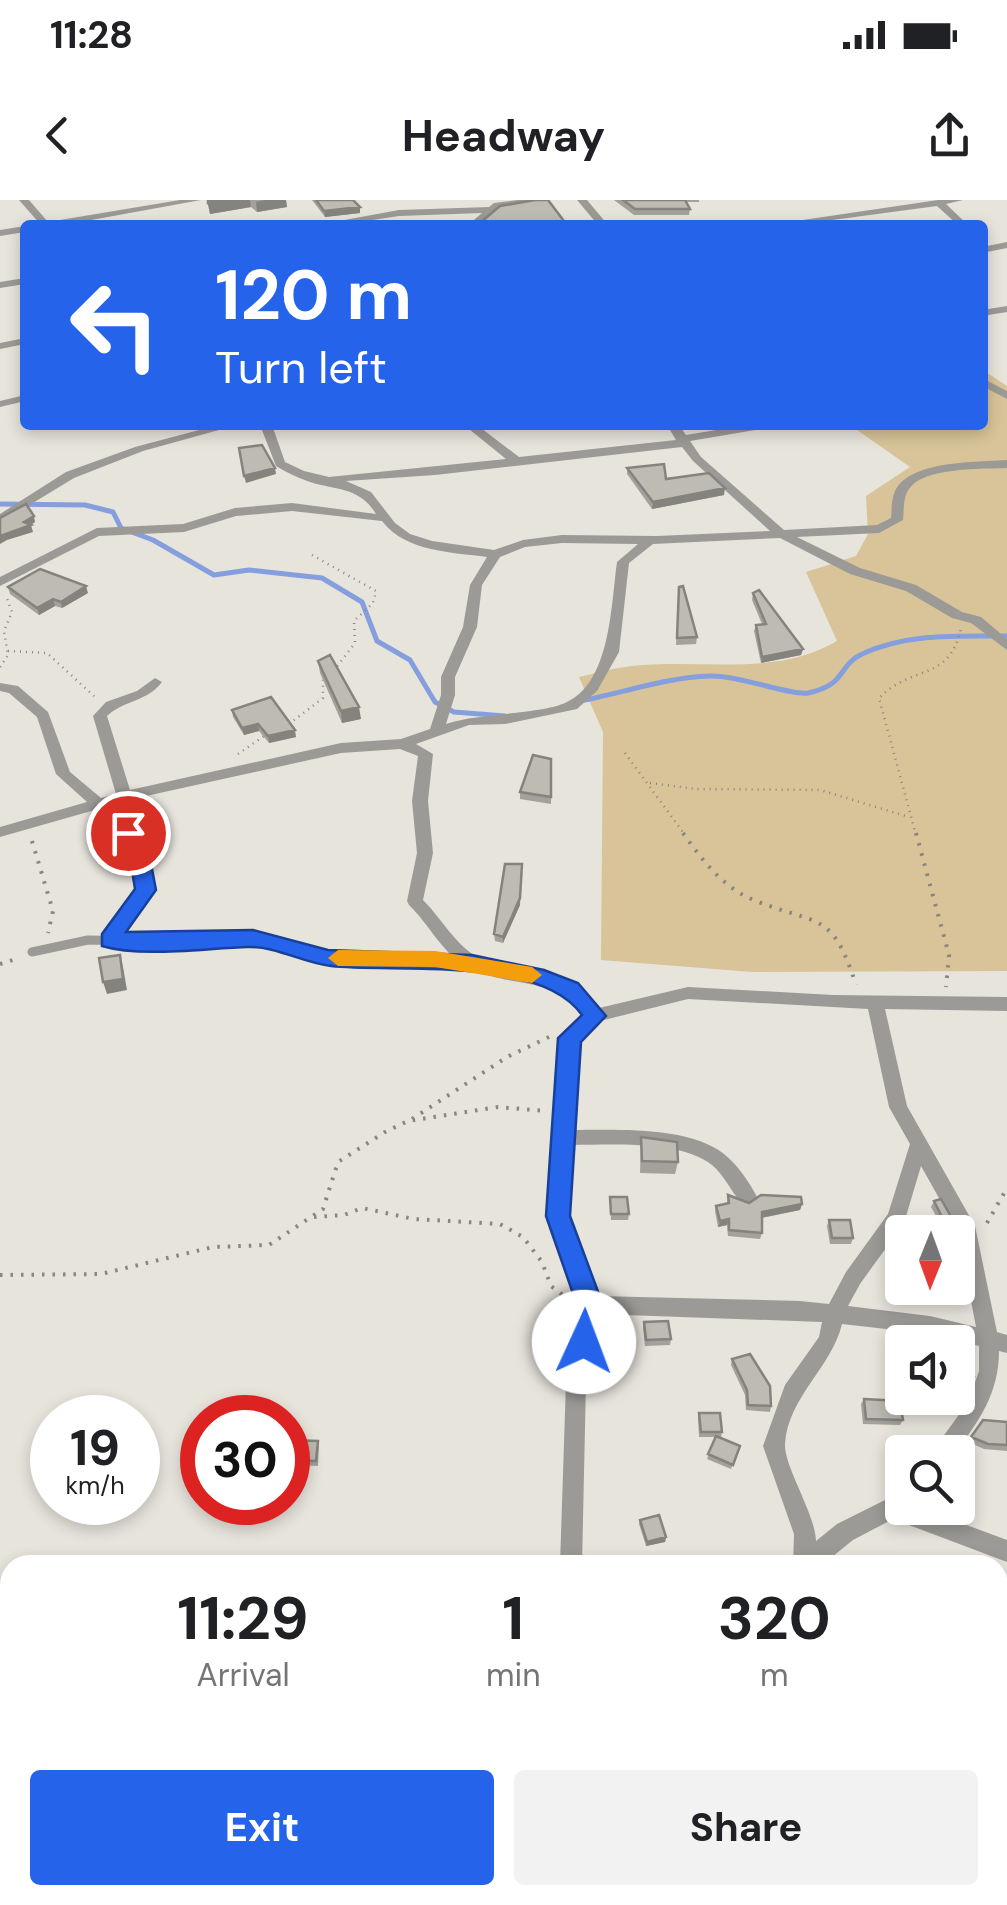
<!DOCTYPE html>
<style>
body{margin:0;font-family:"DM Sans",sans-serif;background:#f2f2f2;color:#202124;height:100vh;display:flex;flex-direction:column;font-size:38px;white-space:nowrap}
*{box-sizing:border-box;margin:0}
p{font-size:32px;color:#757577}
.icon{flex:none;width:55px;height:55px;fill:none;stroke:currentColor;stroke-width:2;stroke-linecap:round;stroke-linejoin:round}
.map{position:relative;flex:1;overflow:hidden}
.details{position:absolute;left:0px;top:1355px;width:1008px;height:350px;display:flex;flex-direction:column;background:#fff;border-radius:30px 30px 0 0;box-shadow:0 5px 15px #0003}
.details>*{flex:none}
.banner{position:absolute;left:20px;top:20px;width:968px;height:210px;border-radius:10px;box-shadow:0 5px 15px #0003;background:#2563eb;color:#fff;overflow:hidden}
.needle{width:65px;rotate:181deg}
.tools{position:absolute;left:885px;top:1015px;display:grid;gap:20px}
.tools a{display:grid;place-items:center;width:90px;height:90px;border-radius:10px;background:#fff;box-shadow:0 5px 15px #0003;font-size:50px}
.speed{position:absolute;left:30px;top:1195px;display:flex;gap:20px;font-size:50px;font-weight:700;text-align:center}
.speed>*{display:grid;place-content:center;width:130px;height:130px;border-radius:50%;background:#fff;box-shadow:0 5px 15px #0003;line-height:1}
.speed small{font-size:25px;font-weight:400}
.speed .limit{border:15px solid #d22;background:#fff;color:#111}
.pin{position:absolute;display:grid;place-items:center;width:85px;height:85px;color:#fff;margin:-42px;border:5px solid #fff;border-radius:50%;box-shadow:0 2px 10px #0007}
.me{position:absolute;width:110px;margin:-55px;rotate:2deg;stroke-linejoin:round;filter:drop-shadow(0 0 8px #0008)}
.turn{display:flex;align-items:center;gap:35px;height:210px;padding:0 30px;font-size:45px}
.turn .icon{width:130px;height:130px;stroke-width:2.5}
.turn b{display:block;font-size:70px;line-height:85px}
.eta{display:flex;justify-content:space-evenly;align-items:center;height:170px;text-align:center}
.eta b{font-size:60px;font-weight:700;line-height:70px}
.action{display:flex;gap:20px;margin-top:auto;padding:20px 30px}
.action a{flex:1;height:115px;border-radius:10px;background:#2563eb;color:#fff;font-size:40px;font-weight:700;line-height:115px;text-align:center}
.action a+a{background:#f2f2f2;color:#202124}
.status{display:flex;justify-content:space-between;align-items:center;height:70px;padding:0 50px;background:#fff;direction:ltr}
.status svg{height:28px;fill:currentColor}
header{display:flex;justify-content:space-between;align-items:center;height:130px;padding:0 30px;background:#fff;font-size:45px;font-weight:700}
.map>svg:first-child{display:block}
.green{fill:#d8c498}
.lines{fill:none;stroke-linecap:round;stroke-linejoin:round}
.stream{stroke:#859edd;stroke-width:5}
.path-far1{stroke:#888680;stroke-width:2.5;stroke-dasharray:1 5;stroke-linecap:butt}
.path{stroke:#888680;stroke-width:4;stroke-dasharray:2.5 8;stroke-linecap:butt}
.lane-far1{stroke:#9c9a97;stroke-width:6}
.lane{stroke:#9c9a97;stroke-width:9}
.street{fill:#9c9a97;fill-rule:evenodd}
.wall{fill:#a3a19a}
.shaded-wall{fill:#85837d}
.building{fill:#bebbb3;stroke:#85837d;stroke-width:2.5}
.route{fill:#2563eb;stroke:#184099;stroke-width:2.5}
.slow{fill:#f59e0b}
</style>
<div class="status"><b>11:28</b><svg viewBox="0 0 49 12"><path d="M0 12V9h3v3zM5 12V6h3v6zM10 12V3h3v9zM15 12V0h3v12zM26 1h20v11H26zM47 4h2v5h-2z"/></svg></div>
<header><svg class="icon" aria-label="back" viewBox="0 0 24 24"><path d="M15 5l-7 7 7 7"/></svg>Headway<svg class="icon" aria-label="share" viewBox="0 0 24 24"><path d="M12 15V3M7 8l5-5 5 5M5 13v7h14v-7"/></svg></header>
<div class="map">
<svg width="1007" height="1705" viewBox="0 0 1007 1705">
<rect width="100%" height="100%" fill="#e7e4dc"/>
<!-- green -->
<path class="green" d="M983,170L1007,186V771L752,772L601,760L603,532L579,477C596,473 614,468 632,466C701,458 774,478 837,441L806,372L856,356L868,334L866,296L910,267L850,225H982Z"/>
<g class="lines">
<!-- stream -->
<path class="stream" d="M0,304L85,305L113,312L121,328L153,340L214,375L249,370L322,378L362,402L377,441L410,460L435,502L454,512L505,516
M581,501C622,493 668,477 710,476C739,475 791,496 808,493C847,485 837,466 862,454C908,433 959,436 1007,436"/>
<!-- path-far1 -->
<path class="path-far1" d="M312,355L376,391L373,403L354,421L355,443L335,469
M8,451L47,453L94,496
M0,467L8,455L4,431L12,412L6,396
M289,524L323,498V476
M625,553L685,635
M238,554L267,534
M650,583L696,589L820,590L909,617
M916,635L879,498C914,463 948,483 961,429"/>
<!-- path -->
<path class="path" d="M683,633C703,661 723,688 756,701C820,726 832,711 856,785
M916,633L949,755L946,787
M32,641L53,711L48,733
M0,764L19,758
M412,919L507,857L549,837
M314,1017L344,1015L362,1008L414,1019L500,1024L523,1037L542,1062L551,1086L564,1096
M987,1023L1007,988
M0,1075L101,1074L213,1047L269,1045L323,1009L338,962L385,932L408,921L498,907L546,911"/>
<!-- lane-far1 -->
<path class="lane-far1" d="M98,603L128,635"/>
<!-- lane -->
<path class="lane" d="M109,740L145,689L142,661L127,633
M32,752L88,740L216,742L253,738L328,758L469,763"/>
<!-- street -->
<path class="street" d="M19,0H29L48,22L180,0H201L64,25H41Z
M518,0H548L500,7L479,25H468L482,13L399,16L340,25H317L399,10L489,7L494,3Z
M577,0H587L608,25H598Z
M938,0H963L946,4L968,25H958L937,6L795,25H769Z
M25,26V32L0,36V30Z
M1007,42V48L982,53V47Z
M25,78V84L0,88V82Z
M1007,106V112L982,116V110Z
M25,138V144L0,149V143Z
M982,178L1007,191V199L982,186Z
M25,195V201L0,207V201Z
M218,225H237L143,251L74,278L0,323V314L66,272L135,247Z
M260,225H272L285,262L304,271L329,277L506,259L464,225H477L519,257L676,240L667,225H679L686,235L746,225H773L767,228L690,241L701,257L784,330L877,325L891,318C892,311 891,301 894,294C905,260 978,262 1007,260V268C983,269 923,267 909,289C903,297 904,310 903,320L879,333L797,337L860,368L916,385L962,412L981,417L1007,439V450L971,423L952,418L906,391L850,374L780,338L653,344L629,363L619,452L597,491L577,509L505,524L469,525L416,544L433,554L428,601L433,653L423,700C441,718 455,744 477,757C522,784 555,757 599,808L688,787L833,795L1007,797V811L885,809L907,906L975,1026L997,1132L1007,1135V1153L999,1151C999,1193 979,1221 956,1252H932L968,1202L979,1171V1146L930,1134L842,1124C832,1167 788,1197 785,1244C784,1267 815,1313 816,1341L837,1324L899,1293L902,1295V1308H921L1007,1340V1362L893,1319L853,1340L822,1365H793L794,1334L763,1246L785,1185L819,1137L822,1122L598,1114L586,1182L582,1365H560L566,1182L580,1105L548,1016L560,838L584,815C550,774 512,789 469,768C444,756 429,724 409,705L407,701L417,653L412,601L418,556L400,549L341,553L137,598L0,637V627L87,602L56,574L37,517L9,493L0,491V483L18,486L48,512L70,572L101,598L116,594L93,516L106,502L137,491L155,478L162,482C147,502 124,500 107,516L130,590L341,543L401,539L430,529L441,495V477L463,427L470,385L487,357C451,352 406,352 382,321L292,311L236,316L184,332L99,336L0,386V377L97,328L183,324L235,308L292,303L376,314C362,291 344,290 321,285C307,282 289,274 276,266ZM682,247L693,261L770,331L657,336L562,335L523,340L494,350L432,341L410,334L395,323L371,292L346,281L435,275ZM562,343L638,344L617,362C611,404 611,481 567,502C554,509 522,512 506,514C485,517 467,517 446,524L455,495V477L477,427L482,385L500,357L525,347ZM688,799L868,809L889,907L910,944L888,1014L846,1072L829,1104L800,1101L597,1096L568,1016L572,945C610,945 681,940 712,965C724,975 731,991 741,1003L748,1005L755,1003L757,997C750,983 737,964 724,954C689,926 616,930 572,930L578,841L600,821ZM921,966L958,1032L976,1127L930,1116L848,1106L860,1084L904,1023Z
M507,1695H533L532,1705H506Z
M676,1695H702L700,1705H674Z"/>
</g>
<!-- wall -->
<path class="wall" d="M207,0H286L287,7L257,12L251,7L210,14Z
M312,0H353L360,13L325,17Z
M614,0H699V2H686L690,9L689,15H634Z
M627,268L666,279L724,295L652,309L627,274Z
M8,387L88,393L62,408L55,406L39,415L10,394Z
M679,387L697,437L696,444L676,445Z
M753,393L803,449L801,455L761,463L754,431L756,425L762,424L752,400Z
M318,461L361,519L342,523L320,473Z
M232,510L296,537L269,543L259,531L244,535L233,517Z
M551,559V604L520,599V592Z
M520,705L503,743L495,741L494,734Z
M641,937L678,962L675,974L640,973Z
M728,995L749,1003L802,1004L800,1010L762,1018V1033L760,1039L728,1036L727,1025L718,1027L715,1011L716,1006L727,1003Z
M610,997L629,1014L628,1020H611Z
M934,1001L948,1021L940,1023L931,1007Z
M829,1020L853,1038L851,1044H830L827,1026Z
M644,1122L671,1139L670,1145L645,1146L643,1128Z
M732,1159L771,1206L770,1212L746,1210L745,1195L731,1165Z
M958,1170L967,1197L964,1202L955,1198H958Z
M864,1199L903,1220L900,1225L863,1224L861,1204Z
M699,1213L722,1232L721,1237H718L740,1246L731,1269L707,1259L715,1237H699L698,1218Z
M983,1220L1007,1222V1251L984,1249L968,1242Z
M288,1240L319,1246L318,1266L288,1265Z
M640,1320L666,1337L665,1342L646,1346L639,1324Z"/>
<!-- shaded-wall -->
<path class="shaded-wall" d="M228,0H250L251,7L210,14L208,3Z
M265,0H286L287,7L257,12L256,2Z
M360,7V13L325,17L324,11Z
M275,268L276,274L246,283L244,276Z
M725,288L724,295L652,309L653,302Z
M34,316L35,322L31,325L33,332L7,340L0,344V336Z
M86,386L88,393L62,408L61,402Z
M53,399L55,406L39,415L37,408Z
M803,449L801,455L761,463L762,457Z
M359,507L361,519L342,523L341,511Z
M258,524L259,531L244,535L242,528Z
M295,530L296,537L269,543L268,536Z
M522,664L520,705L503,743V737Z
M120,755L123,767L127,790L107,794L103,782Z
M802,1004L800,1010L760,1018L762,1012Z
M950,1015L948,1021L940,1023L942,1017Z
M729,1019L727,1025L718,1027L720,1021Z
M666,1337L665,1342L646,1346L647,1342Z"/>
<!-- building -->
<path class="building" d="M208,0H228L208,3Z
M316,0H353L360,7L324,11Z
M535,0H548L567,25H471L470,23L481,22L500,6Z
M623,0H685L690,9H635Z
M262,245L275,268L244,276L239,248Z
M664,264L666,279L709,273L725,288L653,302L627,268Z
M26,304L34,316L24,322L31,325L0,336V318Z
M40,369L86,386L61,402L53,399L37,408L8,387Z
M683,386L697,437L677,438L679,387Z
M759,390L803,449L762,457L756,425L766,424L753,393Z
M330,455L359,507L341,511L318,461Z
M271,497L295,530L268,536L258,524L242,528L232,510Z
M533,555L551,559V597L520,592Z
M505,664H522L520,698L503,737L494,734Z
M120,755L123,779L103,782L99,758Z
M641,937L677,942L678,962L642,961Z
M728,995L749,1003L761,995L801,997L802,1004L762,1012V1033L729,1030V1019L720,1021L716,1006L729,1003Z
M610,997H627L629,1014H611Z
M941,999L950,1015L942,1017L934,1001Z
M829,1020H850L853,1038H832Z
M958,1045H961L964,1062H958Z
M668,1121L671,1139L646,1140L644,1122Z
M750,1154L770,1186L771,1206L748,1205L747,1190L732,1159Z
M958,1170L974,1177L967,1197L958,1192Z
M864,1199L900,1201L903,1220L866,1219Z
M699,1213H720L722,1232H701Z
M983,1220L1007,1222V1245L988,1244L971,1237Z
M716,1236L740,1246L733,1265L708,1254Z
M288,1240L318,1241L316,1261L288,1260Z
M659,1315L666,1337L647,1342L640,1320Z
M930,1362L956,1363V1365H930Z
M337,1695H367L365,1705H335Z
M379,1695H417L415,1705H387L377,1702Z
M451,1695H481L480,1705H450Z
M659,1695H675L673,1700L677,1705H658Z
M754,1695H769L776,1697L775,1705H753Z
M130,1699L158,1700V1705H129Z
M975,1701V1705H948V1702Z"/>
<!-- route -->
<path class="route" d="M128,626L135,628L151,664L156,690L126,732L253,730L328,750L472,755L544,770L578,783L606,816L581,842L570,1016L603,1105L594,1151L584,1155L575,1151L571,1142L577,1105L546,1016L558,838L582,815C540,755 396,773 331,766C303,763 276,746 248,747C206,748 142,758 102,746V734L135,689L131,664L118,633Z"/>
<!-- slow -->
<path class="slow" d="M338,750L435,751L532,767L542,775L532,783L435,767L338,766L328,758Z"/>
</svg>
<div class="tools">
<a><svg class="needle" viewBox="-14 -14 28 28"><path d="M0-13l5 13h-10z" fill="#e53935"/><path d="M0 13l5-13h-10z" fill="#757577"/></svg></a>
<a><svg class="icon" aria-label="sound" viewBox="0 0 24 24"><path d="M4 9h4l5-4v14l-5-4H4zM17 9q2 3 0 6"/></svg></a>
<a><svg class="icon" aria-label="search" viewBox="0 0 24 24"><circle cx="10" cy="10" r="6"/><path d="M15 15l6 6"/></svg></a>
</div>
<div class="speed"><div>19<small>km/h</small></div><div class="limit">30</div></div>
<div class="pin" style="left:128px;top:633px;background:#d93025"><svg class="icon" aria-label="arrive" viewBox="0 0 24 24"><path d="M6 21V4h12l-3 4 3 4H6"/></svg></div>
<svg class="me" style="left:584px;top:1142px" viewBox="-20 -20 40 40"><circle r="19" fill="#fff"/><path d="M0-13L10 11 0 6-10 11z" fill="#2563eb"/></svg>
<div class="banner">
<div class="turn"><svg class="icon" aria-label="left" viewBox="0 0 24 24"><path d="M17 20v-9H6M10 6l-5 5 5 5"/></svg><div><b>120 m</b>Turn left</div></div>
</div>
<section class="details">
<div class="eta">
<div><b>11:29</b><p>Arrival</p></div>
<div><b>1</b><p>min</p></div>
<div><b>320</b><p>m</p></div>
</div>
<div class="action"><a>Exit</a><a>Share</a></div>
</section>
</div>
